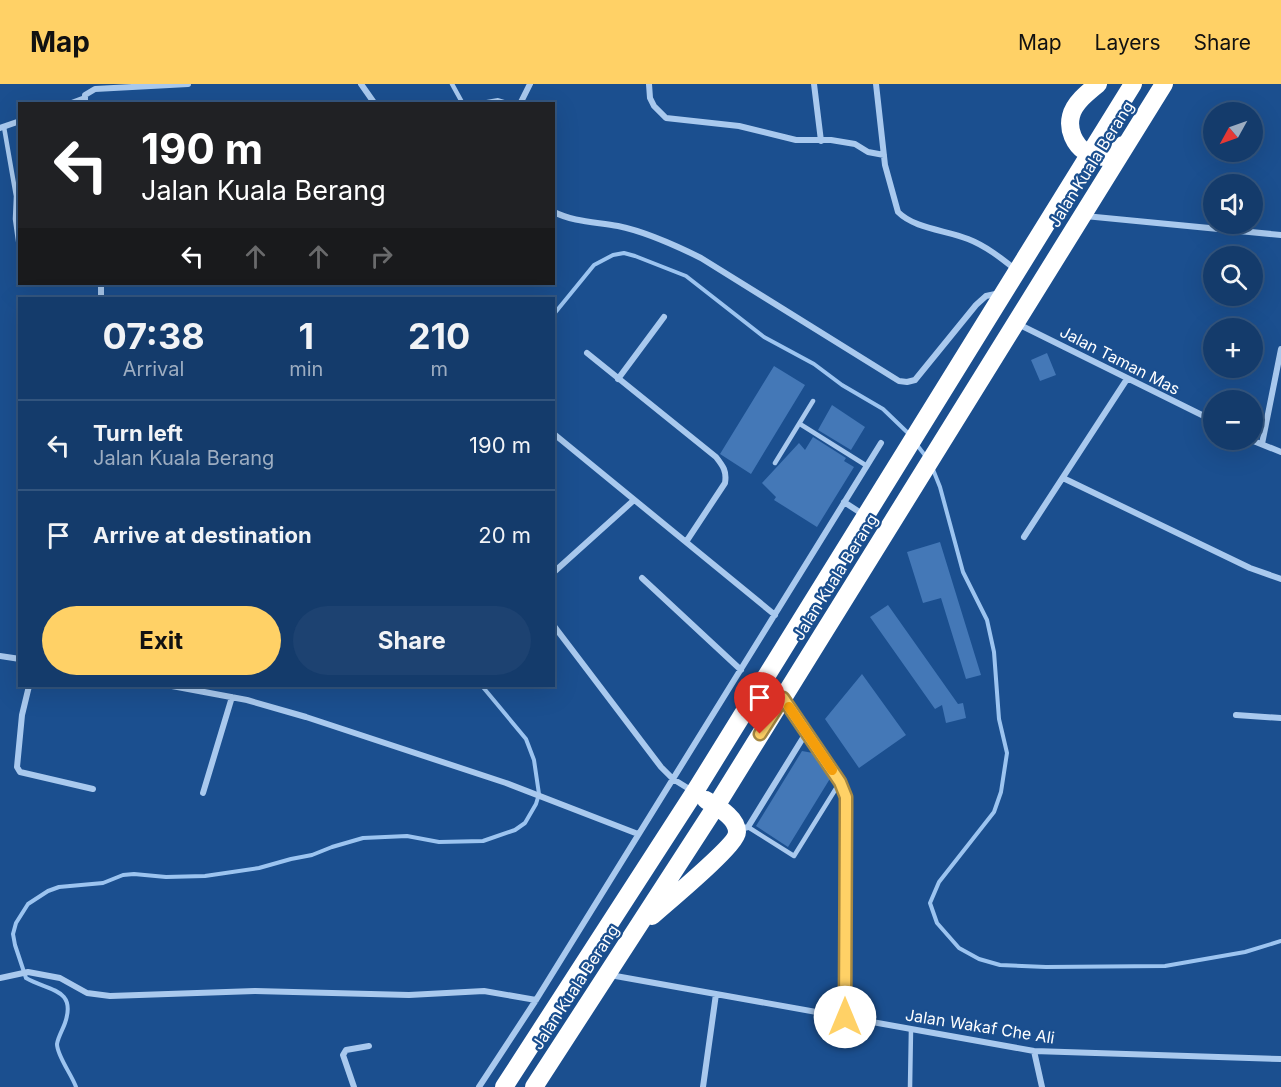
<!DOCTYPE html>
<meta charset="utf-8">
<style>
body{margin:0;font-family:Inter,sans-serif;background:#1d4271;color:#f1f3f6;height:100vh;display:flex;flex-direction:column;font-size:22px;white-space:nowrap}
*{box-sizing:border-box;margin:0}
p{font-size:20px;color:#9dadc1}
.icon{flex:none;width:33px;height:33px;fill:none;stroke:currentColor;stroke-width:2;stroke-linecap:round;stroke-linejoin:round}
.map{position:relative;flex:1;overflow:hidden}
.drawer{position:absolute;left:18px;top:213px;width:537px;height:390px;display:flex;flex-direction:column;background:#143b6b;border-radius:0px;box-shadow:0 6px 24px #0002,0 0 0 2px #33557e}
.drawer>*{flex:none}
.top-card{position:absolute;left:18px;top:18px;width:537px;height:183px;border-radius:0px;box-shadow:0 6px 24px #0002,0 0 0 2px #33557e;background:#202124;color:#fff;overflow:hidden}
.needle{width:39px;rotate:230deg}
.controls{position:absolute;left:1203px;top:18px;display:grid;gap:12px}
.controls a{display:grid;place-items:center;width:60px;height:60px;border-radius:50%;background:#143b6b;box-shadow:0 6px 24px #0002,0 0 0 2px #33557e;font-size:30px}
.pin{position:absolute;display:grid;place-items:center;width:51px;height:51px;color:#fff;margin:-62px -26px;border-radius:50% 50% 50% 0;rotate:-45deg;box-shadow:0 0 6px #0007}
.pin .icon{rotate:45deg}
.me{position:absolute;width:66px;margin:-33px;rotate:0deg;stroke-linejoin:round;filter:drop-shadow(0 0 4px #0008)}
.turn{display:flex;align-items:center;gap:21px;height:126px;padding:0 24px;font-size:27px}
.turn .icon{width:78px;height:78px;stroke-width:2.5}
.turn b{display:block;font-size:42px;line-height:51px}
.lanes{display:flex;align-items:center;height:57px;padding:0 24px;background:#0003;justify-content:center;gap:30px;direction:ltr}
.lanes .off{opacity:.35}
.eta{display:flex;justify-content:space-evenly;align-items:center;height:102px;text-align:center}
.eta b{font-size:36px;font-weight:700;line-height:42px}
.primary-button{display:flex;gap:12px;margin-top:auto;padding:12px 24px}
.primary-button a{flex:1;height:69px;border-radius:36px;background:#ffd166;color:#111;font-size:24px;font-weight:700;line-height:69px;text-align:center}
.primary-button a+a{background:#1d4271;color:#f1f3f6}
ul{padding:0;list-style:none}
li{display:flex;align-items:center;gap:18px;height:90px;padding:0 24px;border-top:2px solid #33557e}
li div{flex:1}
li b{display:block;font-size:22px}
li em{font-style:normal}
header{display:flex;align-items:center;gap:36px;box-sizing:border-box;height:84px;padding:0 30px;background:#ffd166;color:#111}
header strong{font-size:28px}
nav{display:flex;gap:33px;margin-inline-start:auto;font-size:21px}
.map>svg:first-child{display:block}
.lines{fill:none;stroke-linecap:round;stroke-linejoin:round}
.stream{stroke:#9cc4f0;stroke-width:4}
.building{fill:#4478b7}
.lane{stroke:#a9c9ee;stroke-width:4.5}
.street{stroke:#a9c9ee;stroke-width:6}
.highway{stroke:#fff;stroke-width:18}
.route-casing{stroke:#a68842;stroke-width:15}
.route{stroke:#ffd166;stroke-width:10}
.slow{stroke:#f59e0b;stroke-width:10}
.labels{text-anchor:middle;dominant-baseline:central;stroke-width:4.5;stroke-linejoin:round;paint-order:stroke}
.street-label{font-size:16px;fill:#fff;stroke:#1b4f8f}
</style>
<header>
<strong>Map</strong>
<nav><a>Map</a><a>Layers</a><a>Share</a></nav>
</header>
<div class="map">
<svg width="1281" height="1003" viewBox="0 0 1281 1003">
<rect width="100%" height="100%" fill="#1b4f8f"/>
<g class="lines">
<!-- stream -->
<path class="stream" d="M554,230L594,181L613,171L624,169L635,172L686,192L764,253L814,280L842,301L883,325L909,350
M917,361L927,374
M932,383L940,403L963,488L987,536L994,568L999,635L1007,669L1001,708L994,728L939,798L930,819L937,839L959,864L979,875L1000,881L1046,883L1165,882L1245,868L1281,857
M76,1003C72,991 57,972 57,960C58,953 63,945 65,939C77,904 48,907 26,894L15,861L13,850L16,839L28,820L48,807L59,803L103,799L123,791L134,790L166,793L205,792L259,784L291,775L312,771L332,763L363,754L407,752L439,758L483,757L515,746L525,739L536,720L539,710L534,676L526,655L482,602"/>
</g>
<!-- building -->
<path class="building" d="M1047,269L1056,291L1040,297L1031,276Z
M774,282L805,301L751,390L720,370Z
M832,321L865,343L851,366L818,346Z
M813,353L846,374L844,377L854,383L817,443L774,416L776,413L762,399L799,359L805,366Z
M940,458L981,591L966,595L941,514L923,519L907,468Z
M888,521L958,620L963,619L966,634L946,639L942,621L935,625L870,533Z
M862,590L906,651L859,684L825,635Z
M802,667L813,669L831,693L788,763L756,742Z"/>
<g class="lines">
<!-- lane -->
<path class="lane" d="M452,0L463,20
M4,43L16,112L15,135L20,171
M800,340L867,382
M775,379L813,317
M748,743L794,772L840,698
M910,1003L911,945"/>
<!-- street -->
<path class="street" d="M361,0L375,20
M649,0L650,14L654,22L666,34L739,42L796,56H831L855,60L868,68L884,71
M814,0L821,57
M876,0L885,81L898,128C915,145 946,146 968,155C986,162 1001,174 1016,186
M69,20L85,14
M85,20V11L95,5L188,0
M481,20L498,17L508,20
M520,20L530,0
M0,44L20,37
M554,128C573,138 596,138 618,142C647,148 675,161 701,174L899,297L907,298L915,296L976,221L986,212L1000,209
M1085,132L1281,151
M101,214V200
M1018,240L1214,337
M587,269L716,373C723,382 727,387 725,399L686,458
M618,295L664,233
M554,350L775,531
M1251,356L1281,368
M1262,360L1281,265
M1063,394L1250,484L1281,495
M844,418L864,431
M1024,453L1127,295
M554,488L634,416
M642,494L741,586
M554,542L661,683L673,695L694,708
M0,572L20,575
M29,602L22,631L17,683L20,688L93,705
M172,602L247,616L306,633L506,699L638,750
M784,616L836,691L846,713L845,933
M1236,631L1281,634
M203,709L232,613
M740,745L748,743L806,649
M610,891L1034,967L1281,975
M0,894L28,888L60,894L87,909L110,912L255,907L409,911L484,907L536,916
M1034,967L1042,1003
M354,1003L343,971L346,966L369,962
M479,1003L536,916L881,359
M703,1003L716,910"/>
<!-- highway -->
<path class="highway" d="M1098,0C1088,8 1074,19 1071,32C1064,60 1099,90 1123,61
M652,832C665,820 737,761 737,748C737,733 717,723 706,716
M504,1003L694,709L1133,0
M534,1003L716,722L1164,0"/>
</g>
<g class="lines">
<defs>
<path id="route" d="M760,650L783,614L840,698L846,713V724L845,933"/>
</defs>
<!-- route casing -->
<use href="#route" class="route-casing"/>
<!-- route -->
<use href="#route" class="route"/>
<!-- slow -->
<path class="slow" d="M789,623L832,686"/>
</g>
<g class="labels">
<!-- street labels -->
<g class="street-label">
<text transform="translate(1091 80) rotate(-58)">Jalan Kuala Berang</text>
<text transform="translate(1120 276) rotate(27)">Jalan Taman Mas</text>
<text transform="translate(835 493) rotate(-58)">Jalan Kuala Berang</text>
<text transform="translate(575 903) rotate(-57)">Jalan Kuala Berang</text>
<text transform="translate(980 942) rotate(9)">Jalan Wakaf Che Ali</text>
</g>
</g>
</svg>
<div class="controls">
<a><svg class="needle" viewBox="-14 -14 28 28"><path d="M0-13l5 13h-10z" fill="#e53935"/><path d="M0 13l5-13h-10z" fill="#9dadc1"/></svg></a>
<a><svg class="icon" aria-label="sound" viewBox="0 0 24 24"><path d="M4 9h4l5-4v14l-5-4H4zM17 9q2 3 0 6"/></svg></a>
<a><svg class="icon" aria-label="search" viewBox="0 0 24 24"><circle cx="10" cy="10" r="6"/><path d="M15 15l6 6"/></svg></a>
<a>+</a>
<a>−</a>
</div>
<div class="pin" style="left:760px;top:650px;background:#d93025"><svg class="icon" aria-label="arrive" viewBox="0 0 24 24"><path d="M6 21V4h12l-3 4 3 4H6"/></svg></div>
<svg class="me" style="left:845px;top:933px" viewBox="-20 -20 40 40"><circle r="19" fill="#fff"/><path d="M0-13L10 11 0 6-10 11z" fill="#ffd166"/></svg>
<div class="top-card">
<div class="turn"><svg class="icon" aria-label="left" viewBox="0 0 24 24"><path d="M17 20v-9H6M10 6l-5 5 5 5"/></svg><div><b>190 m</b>Jalan Kuala Berang</div></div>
<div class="lanes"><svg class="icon" aria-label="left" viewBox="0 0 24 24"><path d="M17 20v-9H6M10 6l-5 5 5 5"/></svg><svg class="icon off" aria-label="ahead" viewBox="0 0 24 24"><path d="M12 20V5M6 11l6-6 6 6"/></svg><svg class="icon off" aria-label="ahead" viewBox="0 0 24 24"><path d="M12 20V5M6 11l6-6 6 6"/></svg><svg class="icon off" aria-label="right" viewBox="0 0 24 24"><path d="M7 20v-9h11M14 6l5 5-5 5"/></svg></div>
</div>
<section class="drawer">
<div class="eta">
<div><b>07:38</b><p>Arrival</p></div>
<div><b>1</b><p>min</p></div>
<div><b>210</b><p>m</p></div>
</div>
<ul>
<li><svg class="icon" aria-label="left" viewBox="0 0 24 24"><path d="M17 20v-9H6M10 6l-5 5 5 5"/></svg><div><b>Turn left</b><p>Jalan Kuala Berang</p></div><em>190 m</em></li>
<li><svg class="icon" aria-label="arrive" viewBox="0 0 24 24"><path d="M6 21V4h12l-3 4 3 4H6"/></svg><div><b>Arrive at destination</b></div><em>20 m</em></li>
</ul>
<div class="primary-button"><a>Exit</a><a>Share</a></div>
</section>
</div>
